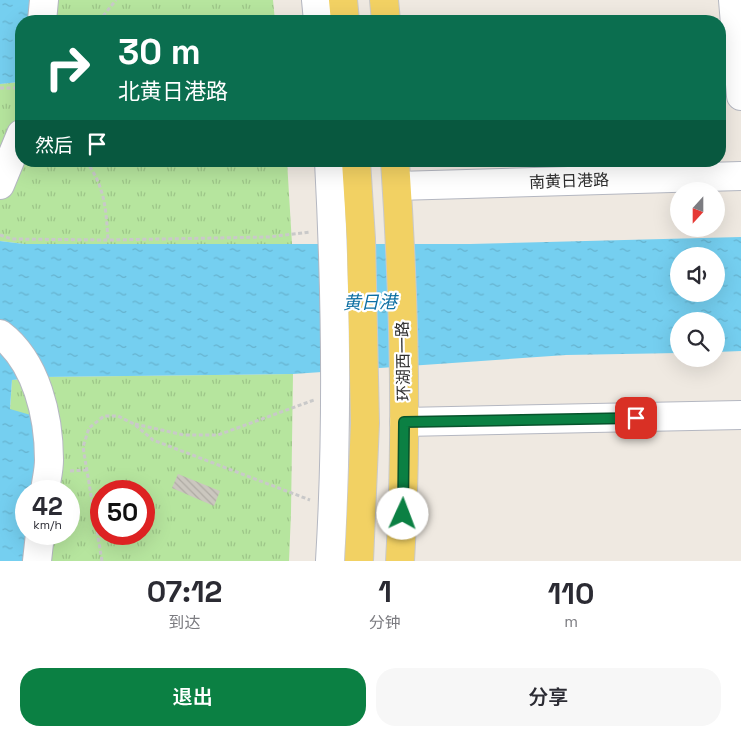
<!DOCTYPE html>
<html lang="zh">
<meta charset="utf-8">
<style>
body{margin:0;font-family:"Space Grotesk","Noto Sans SC",sans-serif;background:#f7f7f7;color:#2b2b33;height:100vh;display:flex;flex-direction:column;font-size:19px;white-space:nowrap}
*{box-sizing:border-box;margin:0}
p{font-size:16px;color:#7c7c81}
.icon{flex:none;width:28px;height:28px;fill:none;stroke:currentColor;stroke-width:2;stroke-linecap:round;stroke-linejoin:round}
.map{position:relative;height:561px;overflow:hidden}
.drawer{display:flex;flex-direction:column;background:#fff;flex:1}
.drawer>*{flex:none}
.banner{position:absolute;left:15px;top:15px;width:711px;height:152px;border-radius:20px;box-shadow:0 5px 20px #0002;background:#0b6e4f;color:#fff;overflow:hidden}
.needle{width:32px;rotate:201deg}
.buttons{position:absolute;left:670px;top:182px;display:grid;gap:10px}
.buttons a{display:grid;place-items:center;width:55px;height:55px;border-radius:50%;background:#fff;box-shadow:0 5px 20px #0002;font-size:25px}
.speed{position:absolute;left:15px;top:480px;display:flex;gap:10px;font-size:25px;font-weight:700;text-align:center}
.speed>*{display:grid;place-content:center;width:65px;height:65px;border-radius:50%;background:#fff;box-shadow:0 5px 20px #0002;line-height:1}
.speed small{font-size:12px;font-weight:400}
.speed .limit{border:8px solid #d22;background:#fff;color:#111}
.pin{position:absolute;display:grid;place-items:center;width:42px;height:42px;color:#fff;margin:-21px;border-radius:10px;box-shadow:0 2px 8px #0006}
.me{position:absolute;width:55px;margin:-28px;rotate:2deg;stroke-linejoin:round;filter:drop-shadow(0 0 4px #0008)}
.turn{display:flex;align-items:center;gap:18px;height:105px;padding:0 20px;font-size:22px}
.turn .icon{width:65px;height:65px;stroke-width:2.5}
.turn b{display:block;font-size:35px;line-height:42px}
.then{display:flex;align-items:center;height:48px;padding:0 20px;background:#0003;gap:10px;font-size:19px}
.eta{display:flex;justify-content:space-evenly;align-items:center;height:85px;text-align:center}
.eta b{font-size:30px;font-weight:600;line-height:35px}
.cta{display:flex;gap:10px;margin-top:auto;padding:10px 20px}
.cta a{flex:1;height:58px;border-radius:20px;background:#0b8043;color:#fff;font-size:20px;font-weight:600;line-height:58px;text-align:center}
.cta a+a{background:#f7f7f7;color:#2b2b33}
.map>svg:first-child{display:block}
.grass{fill:url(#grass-tufts);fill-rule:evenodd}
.water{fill:url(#water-ripples);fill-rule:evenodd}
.building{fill:url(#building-back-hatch)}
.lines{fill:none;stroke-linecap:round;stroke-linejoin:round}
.minor-casing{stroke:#b4b7c1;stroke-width:30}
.major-casing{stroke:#c9c9c9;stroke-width:30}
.path{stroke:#c9c9c9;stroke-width:3;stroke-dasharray:4 2.5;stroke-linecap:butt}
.minor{stroke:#fff;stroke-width:28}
.major{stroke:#f2d163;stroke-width:28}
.route-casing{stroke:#07532c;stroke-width:12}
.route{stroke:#0b8043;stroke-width:9}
.labels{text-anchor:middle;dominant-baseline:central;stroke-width:4.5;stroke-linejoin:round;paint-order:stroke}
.street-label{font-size:16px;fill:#2e2e2e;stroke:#fff}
.water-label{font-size:18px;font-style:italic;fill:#0d6fa3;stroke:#fff}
</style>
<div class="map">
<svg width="741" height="561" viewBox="0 0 741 561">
<defs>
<pattern id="grass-tufts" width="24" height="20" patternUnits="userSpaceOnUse" patternTransform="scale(1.25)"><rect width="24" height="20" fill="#b6e59e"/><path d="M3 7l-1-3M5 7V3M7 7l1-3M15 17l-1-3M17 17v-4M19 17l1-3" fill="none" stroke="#9dc588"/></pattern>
<pattern id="water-ripples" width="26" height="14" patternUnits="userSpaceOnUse" patternTransform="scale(1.25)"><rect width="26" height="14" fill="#75cff0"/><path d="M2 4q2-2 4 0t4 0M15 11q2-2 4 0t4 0" fill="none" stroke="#66b2ce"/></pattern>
<pattern id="building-back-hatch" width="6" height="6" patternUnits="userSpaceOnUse" patternTransform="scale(1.25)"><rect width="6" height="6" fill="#cbc7bf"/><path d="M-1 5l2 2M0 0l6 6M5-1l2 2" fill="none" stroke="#afaba4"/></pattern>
</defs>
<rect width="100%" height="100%" fill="#efe9e1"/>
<!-- grass -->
<path class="grass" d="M30,0H273L275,21H28Z
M21,72V161H287L292,244H24L0,241V84L20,82Z
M293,374L291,513L289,561H25L29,534H69V491H34L10,410L12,380L42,377ZM101,491H144V534H101Z"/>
<!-- water -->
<path class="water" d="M0,0H30L28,21H21L20,82L0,84Z
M741,237V351L716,352V321H679V353L566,355L293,374L42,377L12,380L10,409L41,418L34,491H26L25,561H0V241L24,244H470ZM679,256H716V294H679Z"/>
<!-- building -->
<path class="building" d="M178,474L220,491L214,506L172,488Z"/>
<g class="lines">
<defs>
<path id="minor" d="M316,0L318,21
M733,0L741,96
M42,21L44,0
M329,161C336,294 338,428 330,561
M0,185L21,134
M397,186L741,176
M0,334C37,362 49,417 49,460C49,471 46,481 45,491
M404,422L741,415
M37,561L40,534"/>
<path id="major" d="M343,0L345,21
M384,0L386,21
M356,161L361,239L365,423L359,561
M395,161C404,294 408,428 400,561"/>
</defs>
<!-- minor casing -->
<use href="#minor" class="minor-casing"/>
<!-- major casing -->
<use href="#major" class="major-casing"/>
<!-- path -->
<path class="path" d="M99,21L116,0
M0,88H21
M86,161C105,187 106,209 108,240
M0,235L12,239L108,240L269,237L310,232
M135,424L184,435H218L314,400
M70,471L87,470
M102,561L83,447L89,428L104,416H118L134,424L153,440L310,500"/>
<!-- minor -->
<use href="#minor" class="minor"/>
<!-- major -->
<use href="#major" class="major"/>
</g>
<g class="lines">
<defs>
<path id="route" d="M403,514L404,422L636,418"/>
</defs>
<!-- route casing -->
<use href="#route" class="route-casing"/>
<!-- route -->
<use href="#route" class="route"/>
</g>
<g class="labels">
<!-- street labels -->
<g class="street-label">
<text transform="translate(569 181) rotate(-2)">南黄日港路</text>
<text transform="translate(403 361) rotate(-91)">环湖西一路</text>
</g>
<!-- water labels -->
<g class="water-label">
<text transform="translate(370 302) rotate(-1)">黄日港</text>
</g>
</g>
</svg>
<div class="buttons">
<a><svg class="needle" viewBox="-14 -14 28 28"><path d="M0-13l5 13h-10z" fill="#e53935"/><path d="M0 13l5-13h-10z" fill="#7c7c81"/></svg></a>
<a><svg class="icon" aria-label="sound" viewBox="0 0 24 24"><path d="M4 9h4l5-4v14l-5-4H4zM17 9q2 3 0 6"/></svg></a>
<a><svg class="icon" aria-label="search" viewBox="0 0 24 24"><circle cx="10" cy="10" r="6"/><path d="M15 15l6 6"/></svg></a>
</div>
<div class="speed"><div>42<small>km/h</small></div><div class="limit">50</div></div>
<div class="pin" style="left:636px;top:418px;background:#d93025"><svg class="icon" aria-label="arrive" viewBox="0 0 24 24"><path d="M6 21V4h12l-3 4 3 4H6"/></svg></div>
<svg class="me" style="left:403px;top:514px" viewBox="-20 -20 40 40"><circle r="19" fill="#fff"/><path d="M0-13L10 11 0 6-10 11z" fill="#0b8043"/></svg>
<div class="banner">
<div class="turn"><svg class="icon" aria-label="right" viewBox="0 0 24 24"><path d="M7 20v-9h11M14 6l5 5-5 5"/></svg><div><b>30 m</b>北黄日港路</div></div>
<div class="then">然后<svg class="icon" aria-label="arrive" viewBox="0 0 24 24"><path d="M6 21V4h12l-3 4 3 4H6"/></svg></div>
</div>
</div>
<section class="drawer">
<div class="eta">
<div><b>07:12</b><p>到达</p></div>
<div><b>1</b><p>分钟</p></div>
<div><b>110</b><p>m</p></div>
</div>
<div class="cta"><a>退出</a><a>分享</a></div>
</section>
